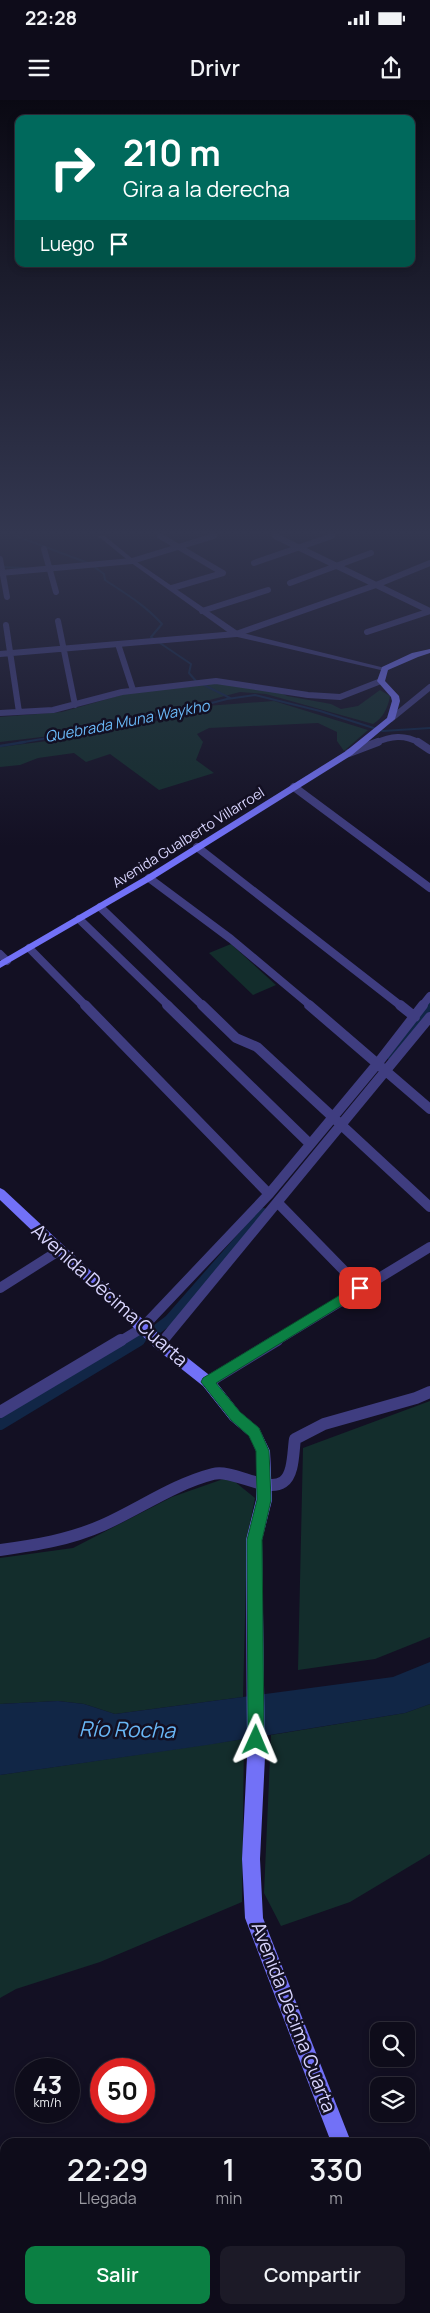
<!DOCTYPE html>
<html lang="es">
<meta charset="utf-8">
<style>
body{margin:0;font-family:Manrope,sans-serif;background:#1c1a27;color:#f1f3f6;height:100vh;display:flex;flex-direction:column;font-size:19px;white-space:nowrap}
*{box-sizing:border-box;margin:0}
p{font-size:16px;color:#9b9ba2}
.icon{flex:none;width:28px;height:28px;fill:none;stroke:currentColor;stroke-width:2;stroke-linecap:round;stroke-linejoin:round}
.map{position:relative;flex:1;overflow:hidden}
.sheet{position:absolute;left:0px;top:2038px;width:430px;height:176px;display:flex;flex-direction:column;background:#0e0c1a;border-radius:15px 15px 0 0;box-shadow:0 2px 8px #0003,0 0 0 1px #2e2c39}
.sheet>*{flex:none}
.top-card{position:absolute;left:15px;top:15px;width:400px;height:152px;border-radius:10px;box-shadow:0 2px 8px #0003,0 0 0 1px #2e2c39;background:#00695c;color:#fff;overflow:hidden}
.fabs{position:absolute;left:370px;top:1922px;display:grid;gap:10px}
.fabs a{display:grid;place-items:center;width:45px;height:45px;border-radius:10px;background:#0e0c1a;box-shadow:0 2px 8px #0003,0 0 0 1px #2e2c39;font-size:25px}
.speed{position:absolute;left:15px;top:1958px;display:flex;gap:10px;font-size:25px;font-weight:700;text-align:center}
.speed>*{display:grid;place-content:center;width:65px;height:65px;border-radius:50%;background:#0e0c1a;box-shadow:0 2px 8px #0003,0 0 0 1px #2e2c39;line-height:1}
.speed small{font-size:12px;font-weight:400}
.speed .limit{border:8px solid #d22;background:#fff;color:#111}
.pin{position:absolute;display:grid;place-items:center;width:42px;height:42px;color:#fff;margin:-21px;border-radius:10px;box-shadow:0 2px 8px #0006}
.me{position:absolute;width:55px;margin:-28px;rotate:1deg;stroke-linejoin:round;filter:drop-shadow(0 0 4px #0008)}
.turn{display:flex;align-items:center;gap:18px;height:105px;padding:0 25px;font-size:22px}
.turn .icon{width:65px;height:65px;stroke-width:2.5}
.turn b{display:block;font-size:35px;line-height:42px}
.then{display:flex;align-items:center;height:48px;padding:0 25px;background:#0003;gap:10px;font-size:19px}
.eta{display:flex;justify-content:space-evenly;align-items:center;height:85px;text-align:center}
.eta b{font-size:30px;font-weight:600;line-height:35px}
.button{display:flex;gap:10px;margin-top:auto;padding:10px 25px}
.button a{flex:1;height:58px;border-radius:10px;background:#0b8043;color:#fff;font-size:20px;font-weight:600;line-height:58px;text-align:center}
.button a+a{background:#1c1a27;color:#f1f3f6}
.status{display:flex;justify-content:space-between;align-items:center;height:35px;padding:0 25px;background:#0e0c1a;direction:ltr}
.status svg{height:14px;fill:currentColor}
header{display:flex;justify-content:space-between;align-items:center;height:65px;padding:0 25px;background:#0e0c1a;font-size:22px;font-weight:600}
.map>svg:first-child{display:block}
.green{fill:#132d2c}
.water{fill:#112646}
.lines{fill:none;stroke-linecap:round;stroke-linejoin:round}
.stream-far1{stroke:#112646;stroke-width:2}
.stream{stroke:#112646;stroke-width:2.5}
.canal-far1{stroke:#112646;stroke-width:10}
.canal{stroke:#112646;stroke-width:12}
.minor-far4{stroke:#3f3d80;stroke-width:6}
.minor-far3{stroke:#3f3d80;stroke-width:8}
.minor-far2{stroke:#3f3d80;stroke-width:10}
.minor-far1{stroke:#3f3d80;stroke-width:12}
.minor{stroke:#3f3d80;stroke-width:16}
.tertiary{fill:#3f3d80;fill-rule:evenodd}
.secondary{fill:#7271f7;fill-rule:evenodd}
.route{fill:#0b8043;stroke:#07532c}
.labels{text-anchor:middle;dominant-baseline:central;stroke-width:5;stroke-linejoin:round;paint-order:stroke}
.far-street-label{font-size:14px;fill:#d8d4fd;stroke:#131023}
.far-water-label{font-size:15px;font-style:italic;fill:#69b7f6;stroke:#131023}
.near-street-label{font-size:19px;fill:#d8d4fd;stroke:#131023}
.near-water-label{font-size:21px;font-style:italic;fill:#69b7f6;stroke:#131023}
</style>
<div class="status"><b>22:28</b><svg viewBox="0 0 49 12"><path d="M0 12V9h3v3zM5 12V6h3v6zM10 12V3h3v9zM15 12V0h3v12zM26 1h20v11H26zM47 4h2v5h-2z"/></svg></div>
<header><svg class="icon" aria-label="menu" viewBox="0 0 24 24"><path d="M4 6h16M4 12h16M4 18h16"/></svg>Drivr<svg class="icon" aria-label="share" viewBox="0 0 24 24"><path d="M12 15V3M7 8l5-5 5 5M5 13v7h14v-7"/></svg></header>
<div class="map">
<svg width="430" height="2213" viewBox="0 0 430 2213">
<rect width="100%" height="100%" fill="#131023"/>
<!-- green -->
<path class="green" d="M219,583L277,591L287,596L331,604L341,609L358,606L380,590L390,596C388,608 383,618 373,624L266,594L240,592L145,617L108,620L50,636L0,642V617L62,612L125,594Z
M274,601L368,630L344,651L337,641V632L318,623L209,628L197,634L203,642L196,660L214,673L159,690L110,654L86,662L74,653L38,658L20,665L0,667V647L63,639L88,628L168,620L206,606Z
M231,844L276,885L253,895L209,853Z
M430,1301V1537L375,1559L298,1570L303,1348Z
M229,1377L255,1398L247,1438L243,1597L115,1614L84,1604L58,1601L0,1604V1458L73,1448L172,1397Z
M430,1604V1754L350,1802L281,1826L264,1793L271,1635L405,1613Z
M244,1639L242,1802L100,1862L16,1889L0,1898V1675Z"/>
<!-- water -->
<path class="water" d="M430,1562V1604L405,1613L207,1645L0,1675V1604L58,1601L84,1604L115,1614L393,1577Z"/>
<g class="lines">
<!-- stream-far1 -->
<path class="stream-far1" d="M16,436L88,463
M93,466L104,474L105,480C126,494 145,505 162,524L151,537L191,564L189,573L196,581
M1,467L24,468
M202,584L230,598
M18,643L60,636L98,624L150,619L227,599L255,595L320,611L383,631L430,628"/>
<!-- stream -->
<path class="stream" d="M0,646L25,642"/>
<!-- canal-far1 -->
<path class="canal-far1" d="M392,956L430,907
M156,1230L169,1220L263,1113
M137,1242L141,1239"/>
<!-- canal -->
<path class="canal" d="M0,1324L139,1240"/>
<!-- minor-far4 -->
<path class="minor-far4" d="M160,436L223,473
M275,436L430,511
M44,449L56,492
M0,459L7,497
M254,463L332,436
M0,473L132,461L214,436
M290,483L371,453
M172,488L223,473
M202,511L268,490
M58,521L75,605
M6,525L19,612
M367,532L430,511
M118,544L133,590
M0,554L236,534L376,485L430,463
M0,613L53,610L122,592L216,581L308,595L340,597L381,581
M391,619L430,587
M375,643C391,636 404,634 420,643"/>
<!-- minor-far3 -->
<path class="minor-far3" d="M418,642L430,650
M349,653L378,642
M294,687L430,788
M197,747L401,906
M149,778L231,839L311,906
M100,807L203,906
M79,819L169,906
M29,848L86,906
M0,854L7,861
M422,906L430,896"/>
<!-- minor-far2 -->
<path class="minor-far2" d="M85,905L269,1094
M167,905L309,1043
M202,905L236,938L257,947L430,1107
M309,905L430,1009
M400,905L415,917
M278,1103L361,1188
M0,1188L60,1150
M119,1242L142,1228L269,1094L378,963L423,905
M162,1242L430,917
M274,1242L430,1147"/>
<!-- minor-far1 -->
<path class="minor-far1" d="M160,1244L163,1240
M208,1282L277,1240
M0,1312L121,1240
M0,1450C36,1445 69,1440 103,1425C139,1409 174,1384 213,1374C233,1369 266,1393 283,1382C294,1375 293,1351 295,1339L324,1324L416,1298L430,1292"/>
<!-- minor -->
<path class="minor" d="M325,2209L328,2213
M128,2213L137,2209"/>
<!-- tertiary -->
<path class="tertiary" d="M98,436H105L134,460L239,532L389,569L385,571L233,536L130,462Z"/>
<!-- secondary -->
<path class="secondary" d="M430,549V553L418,557L388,570L385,581L399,596L400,601L395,619L352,655L152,780L0,868V861L146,776L346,651L387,618L392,601L391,597L377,581L382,567L412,553Z
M0,1088L4,1090L165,1240L213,1278L240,1312L259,1328L270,1351L272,1400L262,1440L265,1657L260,1759L263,1818L351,2042H331L245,1818L242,1759L247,1657L246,1440L256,1400V1351L249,1336L230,1320L203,1286L155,1248L0,1100Z
M336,2209H358V2213H336Z"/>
</g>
<!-- sky -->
<linearGradient id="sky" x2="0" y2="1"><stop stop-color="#0a0913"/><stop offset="0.58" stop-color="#333750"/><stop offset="1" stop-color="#333750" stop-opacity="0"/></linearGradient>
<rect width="430" height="746" fill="url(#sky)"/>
<!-- route -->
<path class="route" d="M360,1183L367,1188L365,1191L216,1283L240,1312L259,1328L269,1351L271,1400L262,1440L264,1640L261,1645L256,1648L250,1645L248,1640L247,1440L257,1400L256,1351L249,1336L231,1320L201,1282L203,1278Z"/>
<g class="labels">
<!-- far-street labels -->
<g class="far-street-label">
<text transform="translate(188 737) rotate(-32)">Avenida Gualberto Villarroel</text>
</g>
<!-- far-water labels -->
<g class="far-water-label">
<text transform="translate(127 621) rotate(-11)">Quebrada Muna Waykho</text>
</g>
<!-- near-street labels -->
<g class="near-street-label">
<text transform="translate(110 1195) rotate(42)">Avenida Décima Cuarta</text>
<text transform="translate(294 1917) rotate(69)">Avenida Décima Cuarta</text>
</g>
<!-- near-water labels -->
<g class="near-water-label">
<text transform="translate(127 1629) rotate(1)">Río Rocha</text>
</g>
</g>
</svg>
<div class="fabs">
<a><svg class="icon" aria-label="search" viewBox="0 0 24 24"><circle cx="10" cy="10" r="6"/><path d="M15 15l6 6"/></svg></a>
<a><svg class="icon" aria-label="layers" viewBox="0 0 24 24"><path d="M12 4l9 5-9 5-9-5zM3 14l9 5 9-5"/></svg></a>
</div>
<div class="speed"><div>43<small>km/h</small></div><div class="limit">50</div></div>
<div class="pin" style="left:360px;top:1188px;background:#d93025"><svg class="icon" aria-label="arrive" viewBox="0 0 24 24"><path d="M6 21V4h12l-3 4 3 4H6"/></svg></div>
<svg class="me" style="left:256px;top:1640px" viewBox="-20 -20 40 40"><path d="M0-17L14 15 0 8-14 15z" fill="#0b8043" stroke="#fff" stroke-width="4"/></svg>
<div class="top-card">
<div class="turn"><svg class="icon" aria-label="right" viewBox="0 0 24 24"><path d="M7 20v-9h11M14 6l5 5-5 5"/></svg><div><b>210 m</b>Gira a la derecha</div></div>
<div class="then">Luego<svg class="icon" aria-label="arrive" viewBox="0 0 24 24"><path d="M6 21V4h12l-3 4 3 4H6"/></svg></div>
</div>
<section class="sheet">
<div class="eta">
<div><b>22:29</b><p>Llegada</p></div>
<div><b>1</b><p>min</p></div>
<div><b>330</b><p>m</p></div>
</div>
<div class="button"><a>Salir</a><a>Compartir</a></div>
</section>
</div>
